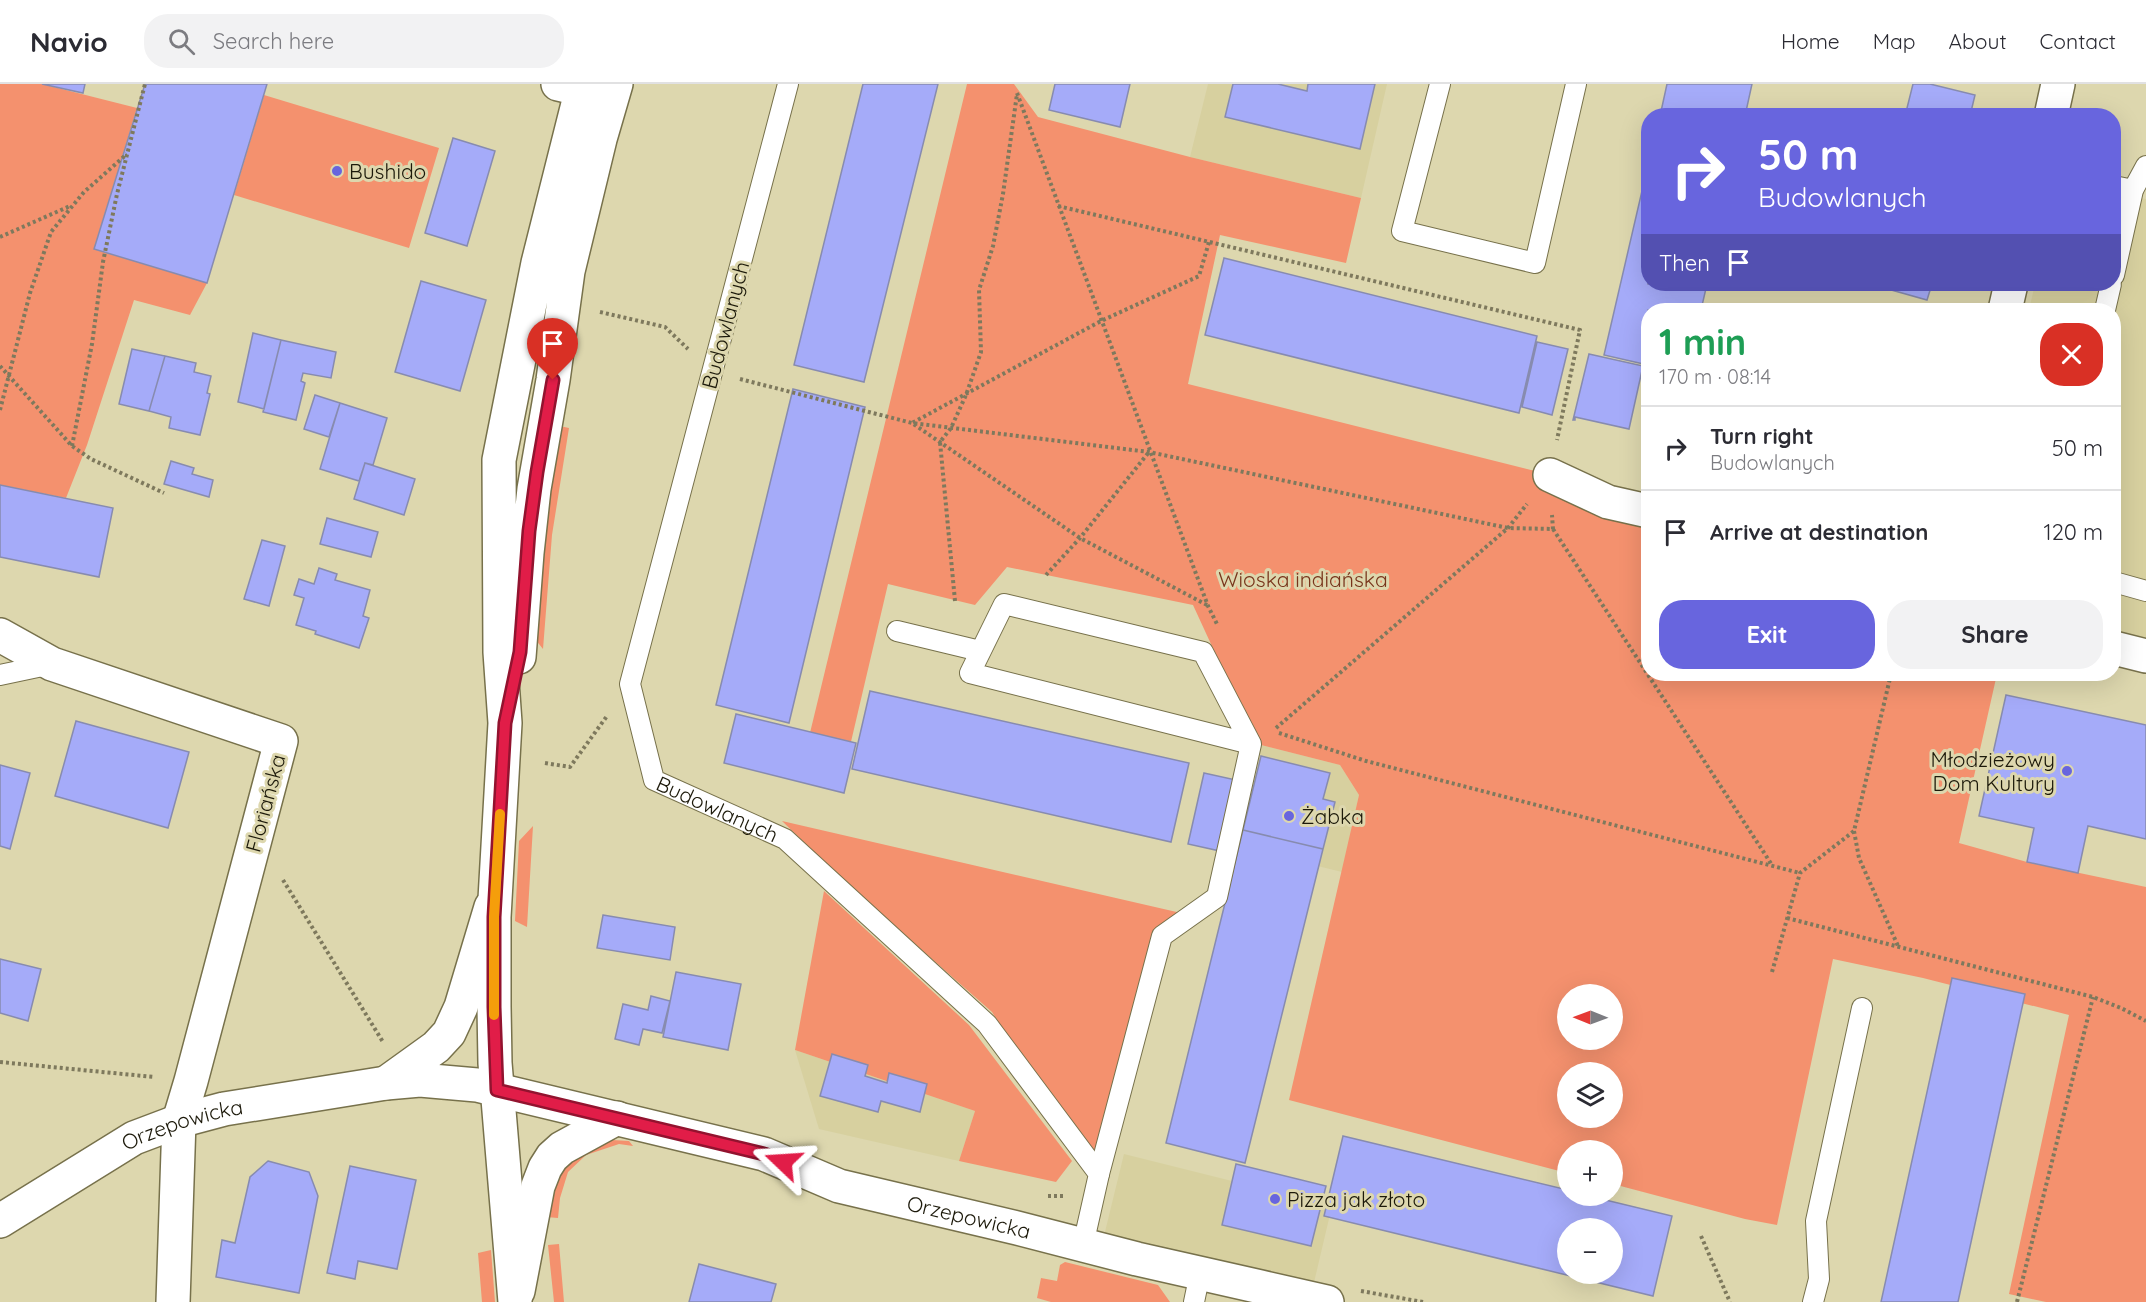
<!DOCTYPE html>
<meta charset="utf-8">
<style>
body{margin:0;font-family:Quicksand,sans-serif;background:#f2f2f3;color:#2b2b33;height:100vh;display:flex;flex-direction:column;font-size:22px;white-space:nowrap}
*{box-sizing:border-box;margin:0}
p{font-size:20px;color:#7c7c81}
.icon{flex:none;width:33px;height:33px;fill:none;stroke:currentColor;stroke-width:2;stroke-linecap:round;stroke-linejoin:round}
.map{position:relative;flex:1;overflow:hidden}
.side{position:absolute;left:1641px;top:219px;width:480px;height:378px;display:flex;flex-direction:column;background:#fff;border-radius:24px;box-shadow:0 6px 24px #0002}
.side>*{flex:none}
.banner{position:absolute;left:1641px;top:24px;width:480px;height:183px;border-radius:24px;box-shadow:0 6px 24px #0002;background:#6865de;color:#fff;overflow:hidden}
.needle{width:39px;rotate:271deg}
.buttons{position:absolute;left:1557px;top:900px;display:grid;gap:12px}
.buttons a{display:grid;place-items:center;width:66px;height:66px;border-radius:50%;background:#fff;box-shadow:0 6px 24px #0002;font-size:30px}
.pin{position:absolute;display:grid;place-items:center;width:51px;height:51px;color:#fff;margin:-62px -26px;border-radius:50% 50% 50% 0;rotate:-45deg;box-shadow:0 0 6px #0007}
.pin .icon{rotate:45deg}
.me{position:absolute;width:66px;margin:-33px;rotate:290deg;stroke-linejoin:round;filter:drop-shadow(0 0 4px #0008)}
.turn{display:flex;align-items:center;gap:21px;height:126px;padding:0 18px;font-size:27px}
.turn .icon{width:78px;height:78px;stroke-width:2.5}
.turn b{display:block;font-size:42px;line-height:51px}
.then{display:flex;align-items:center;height:57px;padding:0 18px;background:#0003;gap:12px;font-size:22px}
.round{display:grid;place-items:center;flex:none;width:63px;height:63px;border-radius:24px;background:#f2f2f3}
.summary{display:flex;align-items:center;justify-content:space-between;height:102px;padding:0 18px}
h1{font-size:36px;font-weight:800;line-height:45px;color:#1e9e55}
.button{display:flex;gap:12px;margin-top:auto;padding:12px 18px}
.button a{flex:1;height:69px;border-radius:24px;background:#6865de;color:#fff;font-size:24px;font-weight:800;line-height:69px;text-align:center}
.button a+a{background:#f2f2f3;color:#2b2b33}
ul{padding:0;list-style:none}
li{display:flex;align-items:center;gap:18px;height:84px;padding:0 18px;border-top:2px solid #e1e1e2}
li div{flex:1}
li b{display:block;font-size:22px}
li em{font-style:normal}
header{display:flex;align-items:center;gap:36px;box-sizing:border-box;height:84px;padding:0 30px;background:#fff;border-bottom:2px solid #e1e1e2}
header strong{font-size:28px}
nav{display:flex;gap:33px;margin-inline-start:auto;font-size:21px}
.search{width:420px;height:54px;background:#f2f2f3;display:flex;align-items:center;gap:15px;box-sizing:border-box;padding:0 21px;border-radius:24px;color:#7c7c81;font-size:22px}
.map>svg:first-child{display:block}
.built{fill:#d7d09f}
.green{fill:#f4916e;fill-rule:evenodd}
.building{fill:#a5abf9;stroke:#878baf;stroke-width:1.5;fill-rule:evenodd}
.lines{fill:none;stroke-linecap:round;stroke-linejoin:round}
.service-casing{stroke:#77714b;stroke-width:22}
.minor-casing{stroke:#77714b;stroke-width:36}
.tertiary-casing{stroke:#77714b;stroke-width:36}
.path{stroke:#7e795d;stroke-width:4;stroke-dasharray:3 3;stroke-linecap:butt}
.service{stroke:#fff;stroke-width:20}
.minor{stroke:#fff;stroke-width:33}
.tertiary{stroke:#fff;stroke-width:33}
.route-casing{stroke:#92132f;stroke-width:15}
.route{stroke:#e11d48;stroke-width:10}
.slow{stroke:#f59e0b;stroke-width:10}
.poi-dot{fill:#6865de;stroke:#ddd7ae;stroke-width:2}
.labels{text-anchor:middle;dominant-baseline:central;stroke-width:6;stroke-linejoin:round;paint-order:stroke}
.poi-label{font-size:21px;fill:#1c190a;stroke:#ddd7ae;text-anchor:start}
.street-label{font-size:21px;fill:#1c190a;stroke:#ddd7ae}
.park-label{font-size:21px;fill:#78341b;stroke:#ddd7ae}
</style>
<header>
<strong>Navio</strong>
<div class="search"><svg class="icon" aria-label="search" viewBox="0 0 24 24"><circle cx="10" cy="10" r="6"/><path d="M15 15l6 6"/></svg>Search here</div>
<nav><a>Home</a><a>Map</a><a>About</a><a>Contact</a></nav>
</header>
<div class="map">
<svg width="2146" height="1218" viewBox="0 0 2146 1218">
<rect width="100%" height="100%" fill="#ddd7ae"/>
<!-- built -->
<path class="built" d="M1208,0H1387L1361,114L1190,73Z
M2114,109L2146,115V565L2114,555V226H2029L2035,200H2114Z
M1257,660L1340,681L1359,711L1342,788L1233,761Z
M795,966L975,1027L959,1077L819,1045Z
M1124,1070L1332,1122L1312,1207L1103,1156Z"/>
<!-- green -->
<path class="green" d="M0,0H42L137,24L94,165L207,199L190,231L134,216L87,361L66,414L0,401Z
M967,0H1014L1038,33L1190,73L1361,114L1346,179L1220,151L1188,300L1531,386L1648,412V590H1997L1959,759L2027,778L2146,803V1218H2046L2009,1210L2069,931L1923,894L1833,875L1777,1141L1745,1135L1613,1100L1612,1066H1568L1567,1089L1289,1016L1359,711L1340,681L1257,660L1193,521L1007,483L975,521L888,500L850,662L809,653ZM1568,910H1612V956H1568ZM1568,988H1612V1034H1568Z
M264,11L439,64L409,164L234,111Z
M555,341L569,344L552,451L543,565L531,550Z
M782,737L1181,829L1153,851L1096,1082L1014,963L992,928L847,800Z
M533,742L527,843L515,837L519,757Z
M824,807L969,941L1072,1077L1056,1098L959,1077L975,1027L795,966Z
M612,1056L629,1057L633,1062L619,1060L586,1071L568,1088L560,1114L558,1134L546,1133L555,1088L596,1059Z
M559,1160L564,1218H554L548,1161Z
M491,1166L495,1218H482L478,1169Z
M1065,1178L1158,1201L1170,1218H1051L1037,1214L1041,1194L1057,1197L1060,1181Z"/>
<!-- building -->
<path class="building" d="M42,0H85L83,9Z
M145,0H267L207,199L94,165Z
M863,0H938L864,298L794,281Z
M1055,0H1130L1120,43L1049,26Z
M1233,0H1278L1307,7L1308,0H1375L1360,65L1225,33Z
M1667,0H1752L1745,32H1660Z
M1913,0H1930L1975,11L1970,32H1905Z
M453,54L495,67L467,162L425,149Z
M1648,81V200H1707L1701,226H1648V281L1604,271Z
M1224,174L1537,252L1519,329L1205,251Z
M421,197L486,216L460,307L395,288Z
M1870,200H1932L1927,216Z
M253,249L281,256L264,325L238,318Z
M281,256L336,268L331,294L303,289L301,297L305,299L296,336L263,328Z
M1537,258L1568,265L1552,331L1522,323Z
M132,265L165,272L149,327L119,320Z
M1589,270L1643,282L1629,345L1575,333V336H1573Z
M165,272L196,279L194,288L211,292L207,309L210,310L200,351L169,344L171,333L149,327Z
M793,305L865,323L789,639L716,621Z
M315,311L340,319L329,353L304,345Z
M340,319L387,334L373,381L365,379L359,397L320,385Z
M171,377L194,384L192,390L213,396L209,413L164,400Z
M365,379L415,395L404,431L354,415Z
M0,401L113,424L99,493L0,473Z
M327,434L378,448L371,473L320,460Z
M262,456L285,462L269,522L244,515Z
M319,484L337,490L335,496L370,506L363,532L369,534L359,564L315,550L316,547L296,541L304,514L294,511L299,495L314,500Z
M870,607L1189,679L1171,758L852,685Z
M2006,611L2146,641V755L2088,742L2078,789L2027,778L2034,744L1979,732Z
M736,630L856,659L844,709L724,679Z
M76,637L189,668L168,744L55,712Z
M1261,672L1330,689L1323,715L1335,718L1323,765L1243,746Z
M0,681L30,689L10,765L0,762Z
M1204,689L1236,696L1220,767L1188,760Z
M1243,746L1323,765L1245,1079L1166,1059Z
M603,831L675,843L670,876L597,864Z
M0,875L41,885L28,937L0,929Z
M676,888L741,900L728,966L663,953Z
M1952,894L2025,910L1958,1218H1881Z
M651,912L670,917L662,949L643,945L639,961L615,955L623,920L648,926Z
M832,970L868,981L865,992L887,999L889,989L927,1000L920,1028L881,1017L878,1028L820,1012Z
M1343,1052L1568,1106V1112H1589L1672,1132L1653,1212L1324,1132ZM1568,1144H1612V1190H1568Z
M268,1077L309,1088L318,1112L299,1209L216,1193L222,1156L235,1159L250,1093Z
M1236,1080L1326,1102L1311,1162L1222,1141Z
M350,1082L416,1096L397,1185L358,1177L355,1195L327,1189Z
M699,1180L776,1200L771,1218H689Z"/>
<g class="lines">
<defs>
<g id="service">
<path id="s1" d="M788,0L630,600L654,696L785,755L987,940L1099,1090L1083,1161"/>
<path d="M1440,0L1402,147L1535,179L1576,0"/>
<path d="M2114,102L2133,106"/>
<path d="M2114,191L2133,106L2146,82"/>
<path d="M2105,226L2111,200"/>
<path d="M2114,498L2146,507"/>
<path d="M897,547L980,567"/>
<path d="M0,591L52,580"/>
<path d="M1099,1090L1162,852L1217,813L1251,660L1203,568L1004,520L970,589L1251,660"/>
<path d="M1194,1218L1200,1189"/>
<path d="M1813,1218L1819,1195L1816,1137L1862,924"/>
</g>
<g id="minor">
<path d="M558,0L609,12"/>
<path d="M2051,32L2058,0"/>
<path d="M2005,226L2011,200"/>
<path d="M1550,391L1608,418L1648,427"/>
<path d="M0,551L52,580L281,657L191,997L179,1037L173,1218"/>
<path d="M2114,564L2146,572"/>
<path d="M386,999L436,963L449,949L461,923L491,823"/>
<path id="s2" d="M0,1137L134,1054L179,1037L224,1025L386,999L420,996L477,1001L764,1070L839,1102L1017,1144L1137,1175L1327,1218"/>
<path d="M518,1207L538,1102L545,1084L552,1073L562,1064L617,1034"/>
</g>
<path id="tertiary" d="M519,573L527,469L534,405L553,296L568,187L600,55L616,0
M515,1218L495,979L494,923V833L505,639L500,568L499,376L538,179L583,0"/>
</defs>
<!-- service casing -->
<use href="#service" class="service-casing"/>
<!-- minor casing -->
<use href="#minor" class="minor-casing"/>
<!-- tertiary casing -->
<use href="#tertiary" class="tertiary-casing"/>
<!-- path -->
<path class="path" d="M1017,9L1208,522L1217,540
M1058,122L1580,246L1557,356
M0,153L70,122
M600,228L665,243L688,265
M0,282L72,362L91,375L164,409
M740,295L912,339L1149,368L1508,444L1553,445L1552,431
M0,326L30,209L51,148L84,108L127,70
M72,362L92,260L103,178L117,110L145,0
M1553,445L1772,781
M1046,491L1080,454L1149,368
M955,517L940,358L951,344L966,311L981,268L979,206L993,162L1003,110L1017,10
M1207,521L1080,454L912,339L1101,237L1199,192L1209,158
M1276,644L1508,444L1527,420
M1279,649L1366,677L1800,789
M545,679L570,683L607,632
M1854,747L1859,774L1898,862
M283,796L383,958
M1787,834L2093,913L2121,924L2146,937
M1772,888L1800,789L1854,747L1891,590
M0,978L154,993
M1048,1112H1064
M1701,1152L1730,1218
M1361,1207L1423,1218
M2017,1218L2093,913"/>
<!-- service -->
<use href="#service" class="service"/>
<!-- minor -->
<use href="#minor" class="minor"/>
<!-- tertiary -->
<use href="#tertiary" class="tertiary"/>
</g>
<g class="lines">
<defs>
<path id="route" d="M553,296L537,388L529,447L520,568L505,639L494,833V923L497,1006L764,1070L783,1078"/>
</defs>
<!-- route casing -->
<use href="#route" class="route-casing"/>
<!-- route -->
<use href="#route" class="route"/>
<!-- slow -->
<path class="slow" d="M494,931V833L500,730"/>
</g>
<!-- markers -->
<g class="poi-dot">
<circle cx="337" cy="87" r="6"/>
<circle cx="2067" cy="687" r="6"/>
<circle cx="1289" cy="732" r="6"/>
<circle cx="1275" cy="1115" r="6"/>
</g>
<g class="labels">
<!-- poi labels -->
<g class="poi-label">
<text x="349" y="87">Bushido</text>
<text x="2055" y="675" text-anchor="end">Młodzieżowy<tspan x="2055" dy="24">Dom Kultury</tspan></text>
<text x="1301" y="732">Żabka</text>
<text x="1287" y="1115">Pizza jak złoto</text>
</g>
<!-- street labels -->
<g class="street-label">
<text transform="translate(725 241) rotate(-75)">Budowlanych</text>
<text transform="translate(265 719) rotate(-75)">Floriańska</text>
<text stroke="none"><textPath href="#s1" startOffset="789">Budowlanych</textPath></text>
<text stroke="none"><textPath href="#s2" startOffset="208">Orzepowicka</textPath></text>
<text stroke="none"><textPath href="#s2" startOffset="1018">Orzepowicka</textPath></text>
</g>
<!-- park labels -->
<g class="park-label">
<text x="1303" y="495">Wioska indiańska</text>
</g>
</g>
</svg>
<div class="buttons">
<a><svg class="needle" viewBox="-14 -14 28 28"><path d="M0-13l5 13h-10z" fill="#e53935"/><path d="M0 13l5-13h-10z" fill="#7c7c81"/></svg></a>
<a><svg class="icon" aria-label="layers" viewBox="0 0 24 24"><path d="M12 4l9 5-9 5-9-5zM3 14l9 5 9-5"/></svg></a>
<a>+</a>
<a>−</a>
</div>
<div class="pin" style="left:553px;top:296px;background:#d93025"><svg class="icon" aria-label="arrive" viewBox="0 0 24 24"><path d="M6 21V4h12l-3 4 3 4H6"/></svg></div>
<svg class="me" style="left:783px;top:1078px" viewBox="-20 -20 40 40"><path d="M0-17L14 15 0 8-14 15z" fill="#e11d48" stroke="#fff" stroke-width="4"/></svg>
<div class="banner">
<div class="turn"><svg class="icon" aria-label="right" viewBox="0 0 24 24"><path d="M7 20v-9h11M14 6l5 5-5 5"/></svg><div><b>50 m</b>Budowlanych</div></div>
<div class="then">Then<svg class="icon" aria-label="arrive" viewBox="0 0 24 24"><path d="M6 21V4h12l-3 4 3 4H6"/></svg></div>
</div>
<section class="side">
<div class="summary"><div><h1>1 min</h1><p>170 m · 08:14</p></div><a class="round" style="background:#d93025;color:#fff"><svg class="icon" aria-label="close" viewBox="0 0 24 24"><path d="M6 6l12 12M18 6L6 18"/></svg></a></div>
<ul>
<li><svg class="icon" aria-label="right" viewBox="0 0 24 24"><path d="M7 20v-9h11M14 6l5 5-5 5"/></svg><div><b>Turn right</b><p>Budowlanych</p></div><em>50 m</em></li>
<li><svg class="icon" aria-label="arrive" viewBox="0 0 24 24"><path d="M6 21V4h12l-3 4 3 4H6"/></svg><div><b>Arrive at destination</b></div><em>120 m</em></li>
</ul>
<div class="button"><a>Exit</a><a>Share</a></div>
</section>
</div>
